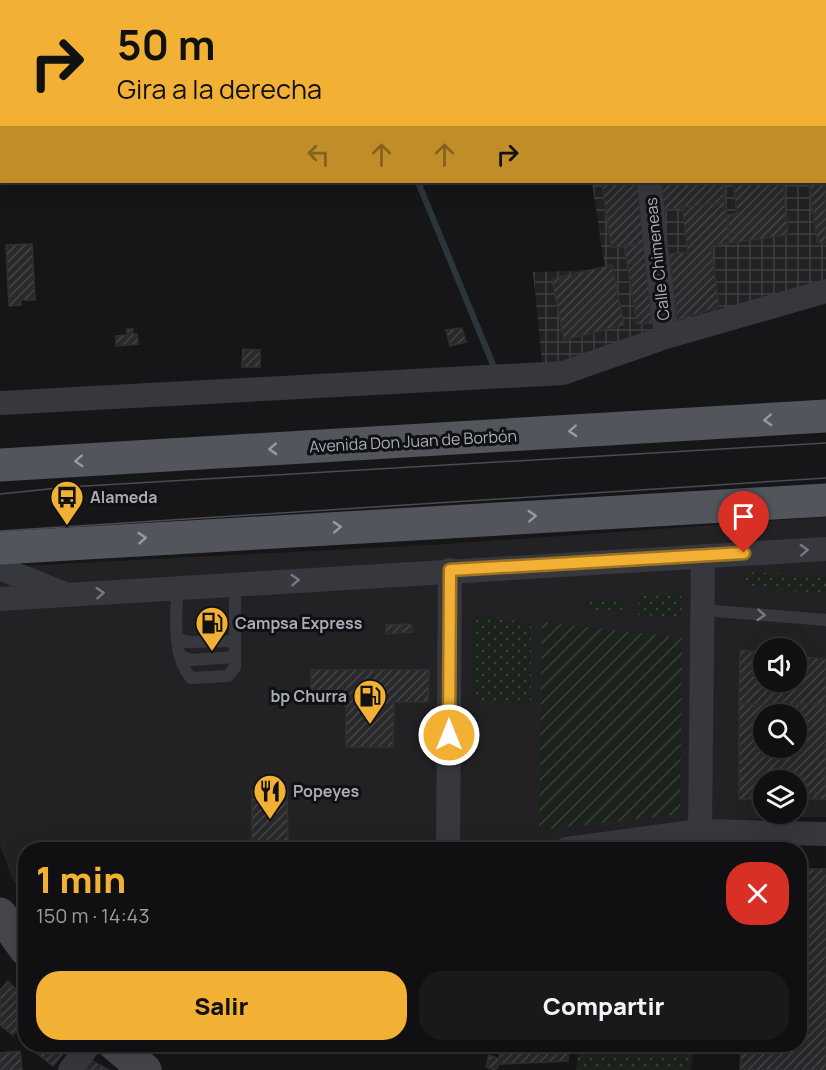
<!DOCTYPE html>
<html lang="es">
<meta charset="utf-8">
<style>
body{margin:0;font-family:Manrope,sans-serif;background:#19191b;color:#f1f3f6;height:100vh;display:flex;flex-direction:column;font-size:22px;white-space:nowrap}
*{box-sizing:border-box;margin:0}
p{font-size:20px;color:#9c9d9f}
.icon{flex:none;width:33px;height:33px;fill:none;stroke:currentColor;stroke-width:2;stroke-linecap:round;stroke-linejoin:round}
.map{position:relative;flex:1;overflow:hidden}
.drawer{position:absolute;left:18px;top:842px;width:789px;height:210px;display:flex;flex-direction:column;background:#101012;border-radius:24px;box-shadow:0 6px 24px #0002,0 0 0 2px #303032}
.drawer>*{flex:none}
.banner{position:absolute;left:0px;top:0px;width:826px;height:183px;box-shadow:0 6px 24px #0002,0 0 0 2px #303032;background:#f2b134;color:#111;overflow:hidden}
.controls{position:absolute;left:753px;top:638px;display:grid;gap:12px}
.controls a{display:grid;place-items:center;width:54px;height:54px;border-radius:50%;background:#101012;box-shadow:0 6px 24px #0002,0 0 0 2px #303032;font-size:30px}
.pin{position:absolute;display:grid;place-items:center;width:51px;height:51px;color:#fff;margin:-62px -26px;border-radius:50% 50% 50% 0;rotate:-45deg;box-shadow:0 0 6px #0007}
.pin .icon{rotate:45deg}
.me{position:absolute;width:66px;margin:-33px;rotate:0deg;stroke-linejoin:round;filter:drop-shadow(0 0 4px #0008)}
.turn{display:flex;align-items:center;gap:21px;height:126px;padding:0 18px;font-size:27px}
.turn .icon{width:78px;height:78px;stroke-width:2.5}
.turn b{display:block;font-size:42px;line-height:51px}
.lanes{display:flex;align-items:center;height:57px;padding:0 18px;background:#0003;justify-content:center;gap:30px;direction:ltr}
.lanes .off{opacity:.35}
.round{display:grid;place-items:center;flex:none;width:63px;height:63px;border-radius:24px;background:#19191b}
.headline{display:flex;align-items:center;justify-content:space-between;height:102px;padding:0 18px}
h1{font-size:36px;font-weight:800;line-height:45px;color:#f2b134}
.primary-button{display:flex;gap:12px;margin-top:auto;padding:12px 18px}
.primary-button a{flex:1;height:69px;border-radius:24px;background:#f2b134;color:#111;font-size:24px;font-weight:800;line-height:69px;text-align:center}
.primary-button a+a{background:#19191b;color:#f1f3f6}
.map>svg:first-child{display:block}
.built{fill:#222225;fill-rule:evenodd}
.industrial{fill:url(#industrial-grid)}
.grass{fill:url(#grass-dots)}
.garden{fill:url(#garden-furrows)}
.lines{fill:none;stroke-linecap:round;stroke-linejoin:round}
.stream{stroke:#2c353c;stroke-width:6}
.building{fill:url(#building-hatch);stroke:#303034;stroke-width:1.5;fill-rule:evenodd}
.lane{stroke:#37383d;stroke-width:12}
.street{stroke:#37383d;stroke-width:24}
.secondary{stroke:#45474d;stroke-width:33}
.primary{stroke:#53555c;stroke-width:33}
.tram{stroke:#4a4c52;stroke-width:1.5}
.oneway{stroke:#979ba6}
.oneway2{stroke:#757881}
.route-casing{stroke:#9d7322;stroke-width:15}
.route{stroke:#f2b134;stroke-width:10}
.labels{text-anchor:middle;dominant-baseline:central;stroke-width:6;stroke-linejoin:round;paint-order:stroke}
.street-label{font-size:16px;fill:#a8adb8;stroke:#111113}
.poi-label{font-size:16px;font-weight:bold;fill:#a8adb8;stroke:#111113;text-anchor:start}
</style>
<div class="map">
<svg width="826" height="1070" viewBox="0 0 826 1070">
<defs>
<pattern id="industrial-grid" width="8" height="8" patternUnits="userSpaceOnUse" patternTransform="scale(1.5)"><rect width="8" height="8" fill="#222225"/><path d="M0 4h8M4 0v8" fill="none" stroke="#3f3f43"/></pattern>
<pattern id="grass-dots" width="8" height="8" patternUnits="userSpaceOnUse" patternTransform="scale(1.5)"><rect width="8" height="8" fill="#1c231d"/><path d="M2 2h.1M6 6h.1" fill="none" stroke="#3a403c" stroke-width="1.8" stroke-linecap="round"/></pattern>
<pattern id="garden-furrows" width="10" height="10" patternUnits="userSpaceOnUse" patternTransform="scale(1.5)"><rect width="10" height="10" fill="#1c231d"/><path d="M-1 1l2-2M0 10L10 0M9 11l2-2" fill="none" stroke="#3a403c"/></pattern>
<pattern id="building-hatch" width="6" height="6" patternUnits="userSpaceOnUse" patternTransform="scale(1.5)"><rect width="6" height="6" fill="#29292c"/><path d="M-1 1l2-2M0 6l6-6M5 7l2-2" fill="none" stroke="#454548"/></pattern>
</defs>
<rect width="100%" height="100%" fill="#161618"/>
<!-- built -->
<path class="built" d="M826,517V817L767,818L486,849H26L25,894L12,879L0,845V567L447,544ZM764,648H796V681H764ZM764,714H796V747H764ZM764,780H796V813H764Z"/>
<!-- industrial -->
<path class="industrial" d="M568,0H826V281L543,372L533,272L605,270L592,182H825V2Z"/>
<!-- grass -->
<path class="grass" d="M745,572L826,576V594L744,585Z
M681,594L682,617L638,615L640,595Z
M587,598H624L625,614L587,611Z
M473,615L531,623V704L473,699Z
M579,1044H695L690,1070H576Z"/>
<!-- garden -->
<path class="garden" d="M542,622L682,638L680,814L539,830Z"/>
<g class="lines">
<!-- stream -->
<path class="stream" d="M392,2V0
M418,182L496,372"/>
</g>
<!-- building -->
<path class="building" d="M789,0H826V71L825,2Z
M826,71V167L825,168V71Z
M826,167V243H817L809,182H825Z
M602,182H637L644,244L611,248Z
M661,182H723L725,202L664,210Z
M733,182H783L788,235L730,243L727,215L737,214Z
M725,202L730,243L711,246L719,307L677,320L669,254L688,252L682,207Z
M32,244L35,300H21V305L9,306L6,245Z
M644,244L652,323L637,324L624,246Z
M612,265L624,325L564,340L552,279Z
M462,328L466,342L450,346L446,330Z
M127,329H133L132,334H137L138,344L116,346V336L127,335Z
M243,349L260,350V367H242Z
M411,624L412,632L386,634V625Z
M740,650L764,653V681H796V656L826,659V704H739Z
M311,670H429L428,702H394L393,747H346V703H311Z
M739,704H826V799H796V780H764V799H739ZM764,714H796V747H764Z
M287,786L288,849H252V791Z
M800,869H826V1070H740L741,1044H800Z
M8,981L26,1000L4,1028L0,1025V990Z
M26,1000V1034L18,1028L13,1035L4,1028Z
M26,1038V1044H71L53,1066L22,1042Z
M568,1047V1061L500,1064L495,1070L486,1067L489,1055L499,1059L500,1050Z
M20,1051L22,1070H0V1053Z
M87,1058L109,1070H80Z"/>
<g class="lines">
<!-- lane -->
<path class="lane" d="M177,588C177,616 171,655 191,678L228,676L235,667V584
M703,610L826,620
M177,638L188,642L235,641
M181,656L191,660L235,657"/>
<!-- street -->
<path class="street" d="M628,0V2
M775,0L776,2
M649,182L666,337
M0,403L563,373L666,337L826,291
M0,568L62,593
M0,599L826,549
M700,831L703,556
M448,849L450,570
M567,849L700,831L826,834
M70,1070L90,1044"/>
<!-- secondary -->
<path class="secondary" d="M0,914L26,950
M114,1044L145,1070"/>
<!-- primary -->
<path class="primary" d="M0,465L826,416
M0,548L826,500"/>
<!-- tram -->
<path class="tram" d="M0,494L68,487L826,443
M0,531L826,478"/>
</g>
<!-- one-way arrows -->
<defs><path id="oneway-chevron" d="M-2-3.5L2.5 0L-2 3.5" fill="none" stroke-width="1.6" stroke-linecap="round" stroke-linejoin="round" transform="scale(1.5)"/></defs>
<g class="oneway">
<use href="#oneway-chevron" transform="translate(768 420) rotate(177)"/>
<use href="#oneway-chevron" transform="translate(573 431) rotate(177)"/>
<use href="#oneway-chevron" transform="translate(273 449) rotate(177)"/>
<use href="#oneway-chevron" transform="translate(79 461) rotate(177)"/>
<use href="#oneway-chevron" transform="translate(532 516) rotate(-3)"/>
<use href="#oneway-chevron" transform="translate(337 527) rotate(-3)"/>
<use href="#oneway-chevron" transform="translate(142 538) rotate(-4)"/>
</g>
<g class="oneway2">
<use href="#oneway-chevron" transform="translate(804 550) rotate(-3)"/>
<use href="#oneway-chevron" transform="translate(295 580) rotate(-4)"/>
<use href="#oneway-chevron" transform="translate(100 593) rotate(-4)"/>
<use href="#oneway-chevron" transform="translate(761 615) rotate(5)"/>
</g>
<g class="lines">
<defs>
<path id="route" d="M449,735L450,570L744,553"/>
</defs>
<!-- route casing -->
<use href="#route" class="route-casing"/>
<!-- route -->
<use href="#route" class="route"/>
</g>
<!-- icons -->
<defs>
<symbol id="bus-pin" viewBox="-11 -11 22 30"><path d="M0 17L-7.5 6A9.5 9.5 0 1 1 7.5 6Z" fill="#f2b134" stroke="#111113"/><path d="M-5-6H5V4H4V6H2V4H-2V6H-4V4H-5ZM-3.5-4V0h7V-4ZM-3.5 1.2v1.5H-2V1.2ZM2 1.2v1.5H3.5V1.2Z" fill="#111"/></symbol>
<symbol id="fuel-pin" viewBox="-11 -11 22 30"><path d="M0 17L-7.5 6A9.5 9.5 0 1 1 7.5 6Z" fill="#f2b134" stroke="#111113"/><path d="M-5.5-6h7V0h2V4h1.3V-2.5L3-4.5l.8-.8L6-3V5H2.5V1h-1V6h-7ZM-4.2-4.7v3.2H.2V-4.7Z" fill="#111"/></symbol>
<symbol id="restaurant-pin" viewBox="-11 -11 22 30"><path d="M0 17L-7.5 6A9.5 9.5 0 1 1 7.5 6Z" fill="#f2b134" stroke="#111113"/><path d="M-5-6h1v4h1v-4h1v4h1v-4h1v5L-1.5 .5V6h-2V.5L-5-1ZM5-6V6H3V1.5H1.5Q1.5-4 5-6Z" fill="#111"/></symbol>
</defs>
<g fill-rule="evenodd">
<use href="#bus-pin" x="48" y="478" width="38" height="52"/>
<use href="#fuel-pin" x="193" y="604" width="38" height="52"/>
<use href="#fuel-pin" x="351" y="677" width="38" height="52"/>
<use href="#restaurant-pin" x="251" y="772" width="38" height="52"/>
</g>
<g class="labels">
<!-- street labels -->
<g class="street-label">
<text transform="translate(657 259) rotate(-96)">Calle Chimeneas</text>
<text transform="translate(413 441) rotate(-3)">Avenida Don Juan de Borbón</text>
</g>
<!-- poi labels -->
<g class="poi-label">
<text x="90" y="497">Alameda</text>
<text x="235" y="623">Campsa Express</text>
<text x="347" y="696" text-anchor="end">bp Churra</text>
<text x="293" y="791">Popeyes</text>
</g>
</g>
</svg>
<div class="controls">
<a><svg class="icon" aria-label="sound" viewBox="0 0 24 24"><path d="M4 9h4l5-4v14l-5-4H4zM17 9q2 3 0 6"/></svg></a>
<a><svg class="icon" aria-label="search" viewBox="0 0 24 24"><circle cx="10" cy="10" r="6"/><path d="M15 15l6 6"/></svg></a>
<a><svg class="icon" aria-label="layers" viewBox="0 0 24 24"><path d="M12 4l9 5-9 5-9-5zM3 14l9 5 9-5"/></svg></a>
</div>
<div class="pin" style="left:744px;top:553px;background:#d93025"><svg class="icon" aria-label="arrive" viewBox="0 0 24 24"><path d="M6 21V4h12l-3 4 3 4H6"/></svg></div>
<svg class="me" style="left:449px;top:735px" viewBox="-20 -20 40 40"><circle r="17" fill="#f2b134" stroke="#fff" stroke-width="3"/><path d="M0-11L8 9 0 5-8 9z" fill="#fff"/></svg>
<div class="banner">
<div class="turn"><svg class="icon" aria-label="right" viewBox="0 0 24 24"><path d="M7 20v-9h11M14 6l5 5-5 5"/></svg><div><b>50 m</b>Gira a la derecha</div></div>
<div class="lanes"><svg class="icon off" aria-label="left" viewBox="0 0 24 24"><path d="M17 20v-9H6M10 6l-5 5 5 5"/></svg><svg class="icon off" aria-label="ahead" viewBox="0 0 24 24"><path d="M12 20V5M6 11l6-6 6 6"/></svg><svg class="icon off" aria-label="ahead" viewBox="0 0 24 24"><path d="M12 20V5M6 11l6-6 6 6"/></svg><svg class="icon" aria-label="right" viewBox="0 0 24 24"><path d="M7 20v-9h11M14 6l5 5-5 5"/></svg></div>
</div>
<section class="drawer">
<div class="headline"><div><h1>1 min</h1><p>150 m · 14:43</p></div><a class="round" style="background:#d93025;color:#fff"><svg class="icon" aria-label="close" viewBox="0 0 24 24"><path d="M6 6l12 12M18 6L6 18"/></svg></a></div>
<div class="primary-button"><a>Salir</a><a>Compartir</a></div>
</section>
</div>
